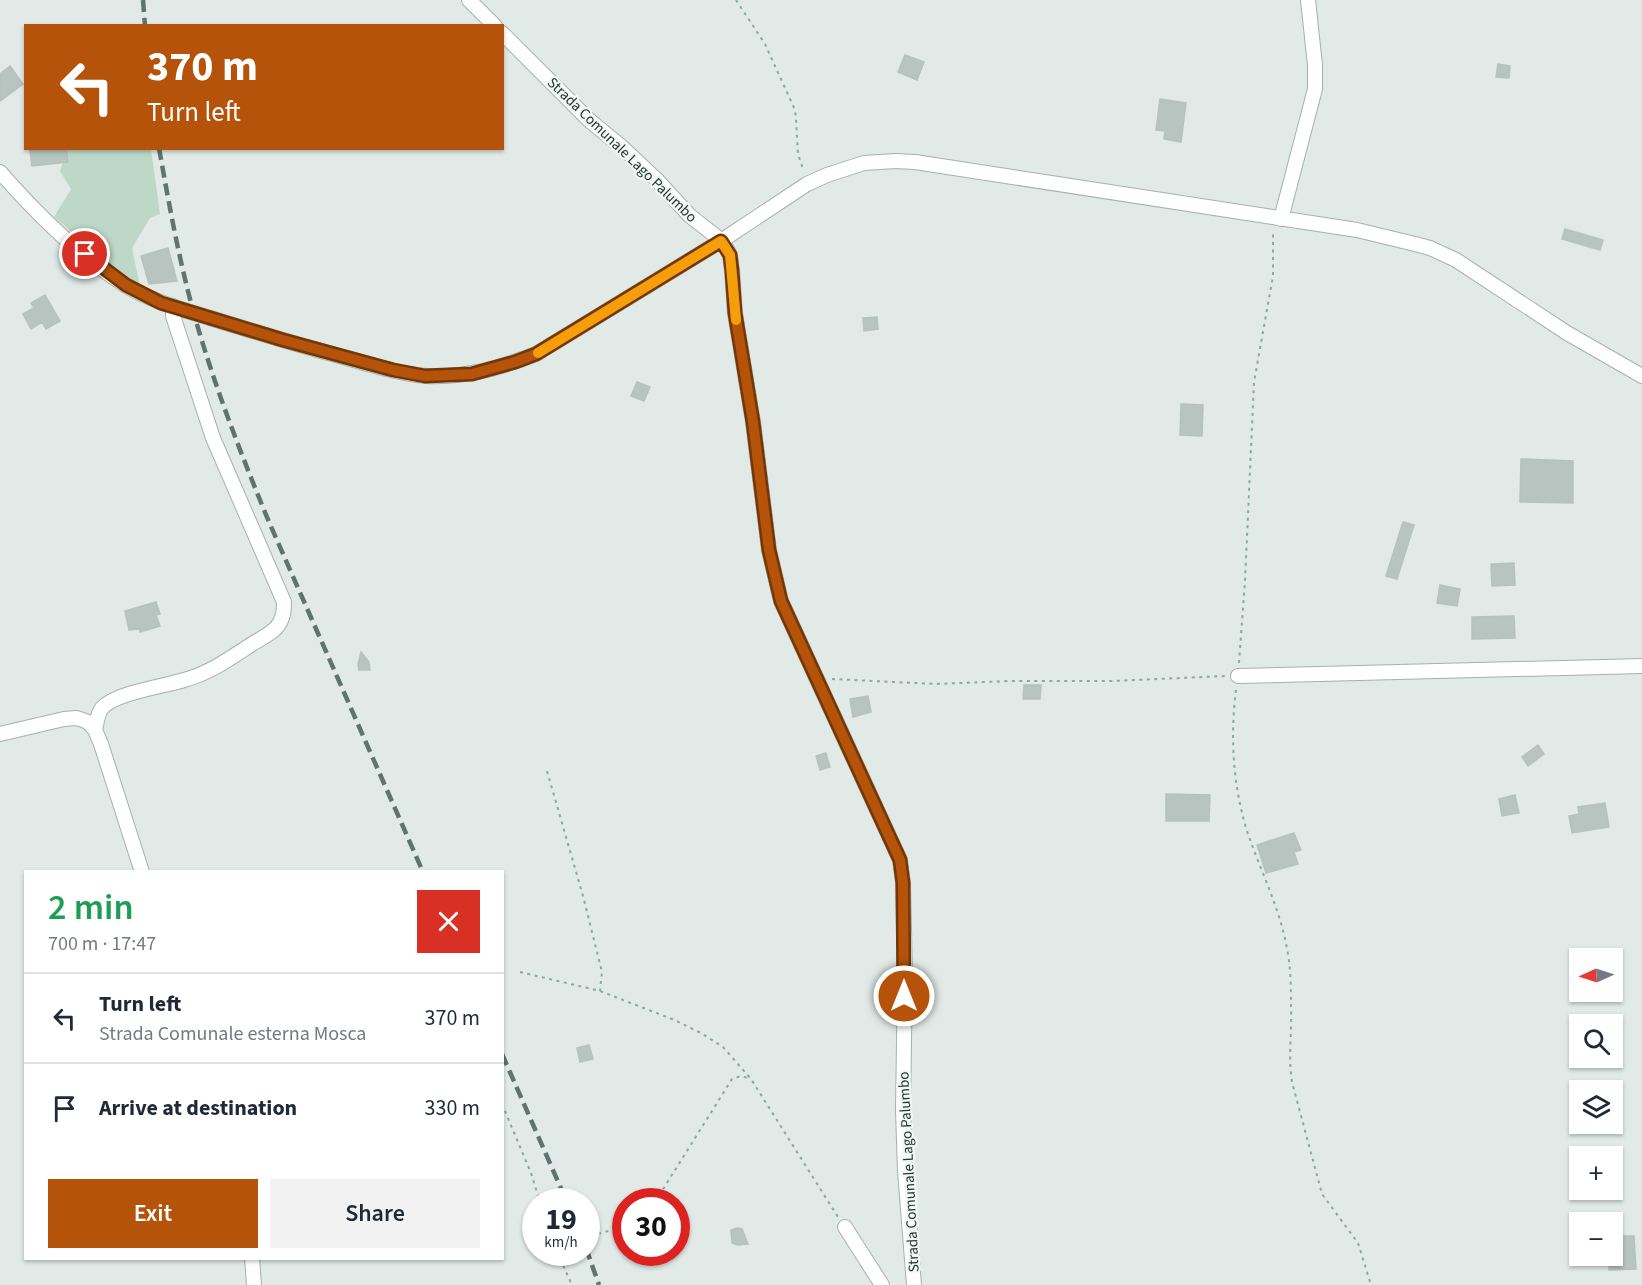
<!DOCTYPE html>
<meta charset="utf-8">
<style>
body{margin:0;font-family:"Source Sans 3",sans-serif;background:#f2f2f3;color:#1f2937;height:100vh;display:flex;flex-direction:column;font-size:22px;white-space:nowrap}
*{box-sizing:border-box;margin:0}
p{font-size:20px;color:#747a83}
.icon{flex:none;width:33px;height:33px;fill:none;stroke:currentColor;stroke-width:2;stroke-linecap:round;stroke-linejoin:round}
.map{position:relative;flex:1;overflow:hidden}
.panel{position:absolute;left:24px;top:870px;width:480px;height:390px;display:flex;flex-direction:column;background:#fff;border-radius:0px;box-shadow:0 2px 4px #0004}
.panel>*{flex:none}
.banner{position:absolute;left:24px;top:24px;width:480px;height:126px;border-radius:0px;box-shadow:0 2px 4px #0004;background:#b45309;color:#fff;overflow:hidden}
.needle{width:39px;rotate:267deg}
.tools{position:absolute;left:1569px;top:948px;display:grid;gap:12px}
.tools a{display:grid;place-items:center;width:54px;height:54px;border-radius:0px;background:#fff;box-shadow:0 2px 4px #0004;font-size:30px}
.speed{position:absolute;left:522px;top:1188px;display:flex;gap:12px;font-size:30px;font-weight:700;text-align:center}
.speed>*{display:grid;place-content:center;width:78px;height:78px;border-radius:50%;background:#fff;box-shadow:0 2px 4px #0004;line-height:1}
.speed small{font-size:15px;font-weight:400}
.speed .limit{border:9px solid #d22;background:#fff;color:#111}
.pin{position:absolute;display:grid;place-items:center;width:51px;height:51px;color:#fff;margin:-26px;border:3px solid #fff;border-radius:50%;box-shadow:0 2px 6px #0007}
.me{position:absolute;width:66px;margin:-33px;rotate:0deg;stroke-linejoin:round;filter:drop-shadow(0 0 4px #0008)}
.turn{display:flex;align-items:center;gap:21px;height:126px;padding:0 24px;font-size:27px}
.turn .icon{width:78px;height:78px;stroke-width:2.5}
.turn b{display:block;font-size:42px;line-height:51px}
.round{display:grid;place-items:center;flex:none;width:63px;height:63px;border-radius:0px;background:#f2f2f3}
.overview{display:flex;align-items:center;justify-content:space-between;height:102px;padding:0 24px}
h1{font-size:36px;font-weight:600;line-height:45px;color:#1e9e55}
.action{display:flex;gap:12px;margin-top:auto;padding:12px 24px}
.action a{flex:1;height:69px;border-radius:0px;background:#b45309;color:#fff;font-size:24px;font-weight:600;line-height:69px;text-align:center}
.action a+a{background:#f2f2f3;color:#1f2937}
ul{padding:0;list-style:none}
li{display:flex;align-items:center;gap:18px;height:90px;padding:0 24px;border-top:2px solid #e0e1e3}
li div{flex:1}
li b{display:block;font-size:22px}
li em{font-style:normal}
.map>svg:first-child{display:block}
.green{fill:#bdd8c7}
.building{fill:#b7c4c0;stroke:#b5c2be;stroke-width:1.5}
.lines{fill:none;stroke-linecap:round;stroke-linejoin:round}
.minor-casing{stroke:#a5b1ae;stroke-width:16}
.path{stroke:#86a9a2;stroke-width:2;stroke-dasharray:3 4.5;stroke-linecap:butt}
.minor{stroke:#fff;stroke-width:14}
.rail{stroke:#5e7470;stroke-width:4.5;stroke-dasharray:12 6;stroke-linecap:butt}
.route-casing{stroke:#753606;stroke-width:15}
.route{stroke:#b45309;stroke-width:10}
.slow{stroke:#f59e0b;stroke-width:10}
.labels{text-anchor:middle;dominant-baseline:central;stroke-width:4.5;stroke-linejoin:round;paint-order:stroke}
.street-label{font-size:15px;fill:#243835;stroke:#f1f7f5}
</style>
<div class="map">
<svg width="1642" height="1285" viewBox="0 0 1642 1285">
<rect width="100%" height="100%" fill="#e1eae7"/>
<!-- green -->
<path class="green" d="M67,149H151L160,214L150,218L132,248L141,291L54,217L71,189L60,171Z"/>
<!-- building -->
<path class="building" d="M905,55L924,62L917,80L898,72Z
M1498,64L1510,66L1509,78L1496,77Z
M10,66L23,84L0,101V74Z
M1160,99L1186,103L1181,142L1164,139L1165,131L1156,130Z
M48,148H66L68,162L32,166L30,150Z
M1565,229L1603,240L1600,250L1562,239Z
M168,248L177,281L149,284L141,256Z
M45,295L60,321L46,329L42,322L31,329L23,314L34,308L31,303Z
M877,317L878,329L864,331L863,318Z
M637,382L650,387L644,401L631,396Z
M1181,404L1203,405L1202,436L1180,435Z
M1521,459L1573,461V503L1520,502Z
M1403,522L1414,525L1397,579L1386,576Z
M1514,563L1515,585L1492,586L1491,564Z
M1440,585L1460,589L1457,606L1437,603Z
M156,602L160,614L156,615L160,626L140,632L139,629L129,630L125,611Z
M1514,616L1515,638L1472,639V617Z
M361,652L369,662L370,670H359L358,664Z
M1024,685H1041L1040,699H1023Z
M868,696L871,712L853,717L850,699Z
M1538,745L1544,754L1528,766L1522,757Z
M826,753L830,767L820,770L816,756Z
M1166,794L1210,795L1209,821H1166Z
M1515,795L1519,813L1502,816L1499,799Z
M1605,803L1609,827L1572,833L1569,816L1579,814L1578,807Z
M1294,833L1301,850L1294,852L1298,864L1266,873L1257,845Z
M589,1045L593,1059L580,1062L577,1048Z
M737,1228L742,1229L748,1244L738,1245L732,1243L731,1230Z
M1612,1236H1634L1636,1269L1609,1270V1256H1612Z"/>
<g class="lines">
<defs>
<path id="minor" d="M469,0L495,26
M502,33L589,120L623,148L656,179L690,216L717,237L725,246L730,255L732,271L735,313L753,422L769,550L781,601L895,849L900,860L903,883L905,973L903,1110L905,1171L914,1285
M0,172C36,213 79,256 125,285C151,301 181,309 210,318C249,330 288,342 328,353C360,361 393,373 426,376C465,378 500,368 536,354L721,241L807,184L827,175L864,163L896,161L915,162L1357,230L1415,244L1430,248L1456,260L1567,333L1642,376
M1281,219L1315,89V65L1308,0
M1238,676L1642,666
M95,730C97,723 97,714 102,708C115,693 165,686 184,680C208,674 229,659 249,646C258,640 269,635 276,628C283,620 284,612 284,602L213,438L173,316V306
M0,734L64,719L77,718L88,722L95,730L101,744L142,872
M845,1227L882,1285
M252,1258L254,1285"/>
</defs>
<!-- minor casing -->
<use href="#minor" class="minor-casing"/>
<!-- path -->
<path class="path" d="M736,0L765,44L795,110L796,119L798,154L803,169
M1239,663L1245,581L1254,382L1273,276V230
M832,679L936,684L1009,681H1113L1225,676
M1236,690C1230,737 1233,786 1247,831C1260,870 1280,908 1287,949C1291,968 1291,989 1291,1008C1292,1033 1288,1057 1292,1082L1322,1194L1358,1243L1371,1285
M547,771L583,896L602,972L600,991
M520,972L600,991L672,1019L701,1033L723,1047L751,1079L838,1217
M502,1104L531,1173L540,1202
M655,1202L732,1079L741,1076L751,1079
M591,1236L626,1226
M557,1252L572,1285"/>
<!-- minor -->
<use href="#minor" class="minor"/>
<!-- rail -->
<path class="rail" d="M143,0L145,26
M159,148C169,204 179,260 194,314C214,385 241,454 269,522L423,872
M502,1054L567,1202
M586,1248L599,1285"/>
</g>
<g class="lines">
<defs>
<path id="route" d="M85,254L126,285L161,303L283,340L393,370L425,376L472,374L515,362L536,354L721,241L730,255L732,271L735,313L753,422L769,550L781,601L900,860L903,883L904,996"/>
</defs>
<!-- route casing -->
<use href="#route" class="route-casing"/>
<!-- route -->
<use href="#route" class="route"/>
<!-- slow -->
<path class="slow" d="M538,353L721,241L730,255L736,320"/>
</g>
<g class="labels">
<!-- street labels -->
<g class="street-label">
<text transform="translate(622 150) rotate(44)">Strada Comunale Lago Palumbo</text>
<text transform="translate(909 1172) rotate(-93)">Strada Comunale Lago Palumbo</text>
</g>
</g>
</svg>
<div class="tools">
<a><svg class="needle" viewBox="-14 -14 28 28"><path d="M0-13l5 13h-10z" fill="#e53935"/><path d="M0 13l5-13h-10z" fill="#747a83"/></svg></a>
<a><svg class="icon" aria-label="search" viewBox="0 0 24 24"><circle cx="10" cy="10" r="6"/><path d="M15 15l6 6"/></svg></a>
<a><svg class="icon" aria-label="layers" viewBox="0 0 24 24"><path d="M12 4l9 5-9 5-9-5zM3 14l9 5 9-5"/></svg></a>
<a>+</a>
<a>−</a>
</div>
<div class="speed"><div>19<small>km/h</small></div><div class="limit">30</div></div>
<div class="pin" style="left:85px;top:254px;background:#d93025"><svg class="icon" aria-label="arrive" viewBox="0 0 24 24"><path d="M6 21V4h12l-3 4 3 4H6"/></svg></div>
<svg class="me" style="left:904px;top:996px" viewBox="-20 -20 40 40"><circle r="17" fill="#b45309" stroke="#fff" stroke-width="3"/><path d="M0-11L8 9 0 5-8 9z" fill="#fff"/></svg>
<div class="banner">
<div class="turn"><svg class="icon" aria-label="left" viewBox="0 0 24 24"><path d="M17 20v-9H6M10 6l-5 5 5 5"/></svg><div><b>370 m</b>Turn left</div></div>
</div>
<section class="panel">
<div class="overview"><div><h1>2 min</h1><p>700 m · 17:47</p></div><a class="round" style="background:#d93025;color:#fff"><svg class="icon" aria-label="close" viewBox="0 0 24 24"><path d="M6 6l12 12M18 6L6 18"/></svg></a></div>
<ul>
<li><svg class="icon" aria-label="left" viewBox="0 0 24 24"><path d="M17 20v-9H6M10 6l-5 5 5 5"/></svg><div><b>Turn left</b><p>Strada Comunale esterna Mosca</p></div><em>370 m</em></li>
<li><svg class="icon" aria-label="arrive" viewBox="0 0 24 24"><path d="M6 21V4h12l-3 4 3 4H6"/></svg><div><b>Arrive at destination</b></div><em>330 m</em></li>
</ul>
<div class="action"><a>Exit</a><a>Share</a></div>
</section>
</div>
